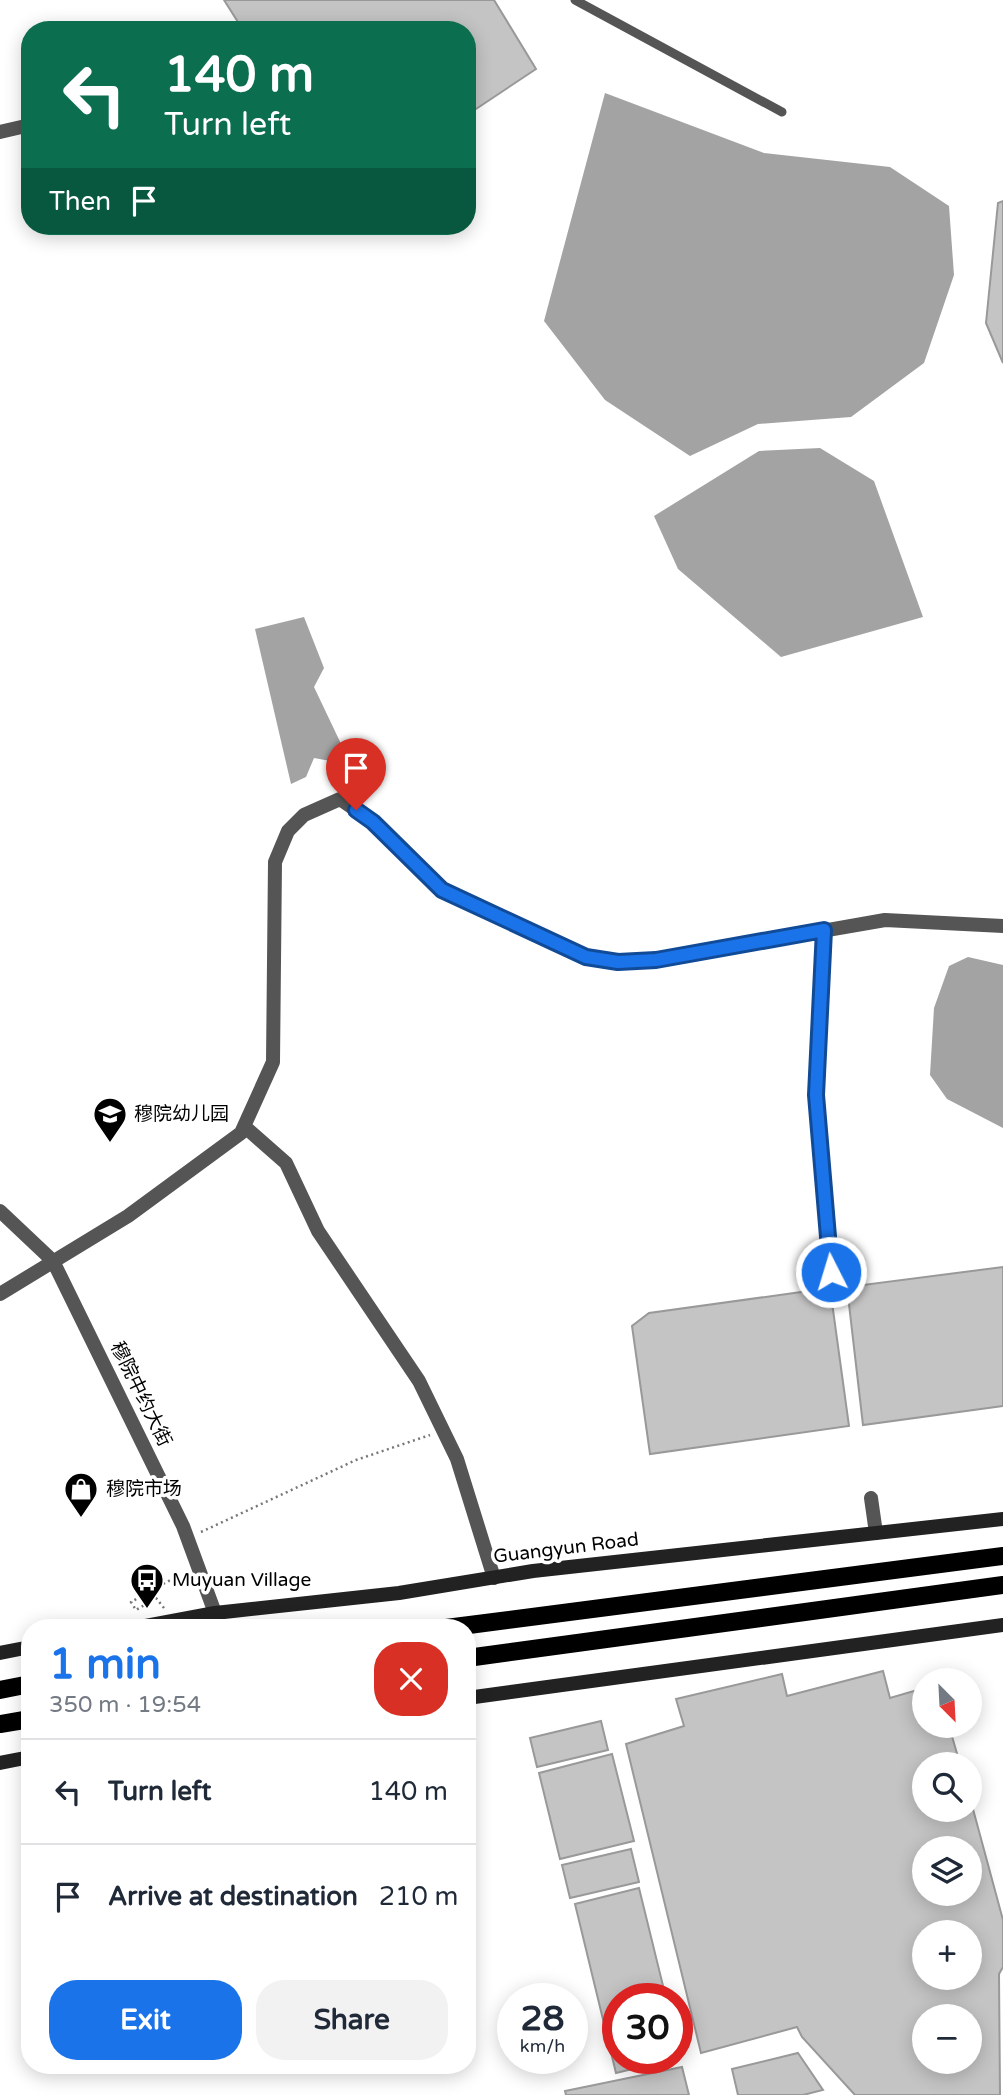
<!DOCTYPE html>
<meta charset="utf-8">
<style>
body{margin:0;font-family:"Varela Round","Noto Sans SC",sans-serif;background:#f2f2f3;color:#1f2937;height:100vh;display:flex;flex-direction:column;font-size:26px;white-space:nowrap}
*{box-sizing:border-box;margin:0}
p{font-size:23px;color:#747a83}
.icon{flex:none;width:38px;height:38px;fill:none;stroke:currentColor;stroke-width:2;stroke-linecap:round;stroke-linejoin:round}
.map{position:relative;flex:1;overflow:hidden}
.details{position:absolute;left:21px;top:1619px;width:455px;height:455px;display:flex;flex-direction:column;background:#fff;border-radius:28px;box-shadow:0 4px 18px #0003}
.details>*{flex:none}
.guide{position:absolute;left:21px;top:21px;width:455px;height:214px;border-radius:28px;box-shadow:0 4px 18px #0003;background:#0b6e4f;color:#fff;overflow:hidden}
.needle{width:46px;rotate:156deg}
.buttons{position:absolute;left:912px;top:1668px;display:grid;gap:14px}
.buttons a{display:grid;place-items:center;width:70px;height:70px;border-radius:50%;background:#fff;box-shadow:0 4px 18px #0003;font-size:35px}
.speed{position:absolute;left:497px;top:1983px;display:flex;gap:14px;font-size:35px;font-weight:700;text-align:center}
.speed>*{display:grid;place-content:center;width:91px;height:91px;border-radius:50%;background:#fff;box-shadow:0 4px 18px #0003;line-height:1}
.speed small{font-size:18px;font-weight:400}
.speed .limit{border:10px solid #d22;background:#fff;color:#111}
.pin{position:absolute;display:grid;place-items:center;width:60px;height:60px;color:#fff;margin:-72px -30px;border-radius:50% 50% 50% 0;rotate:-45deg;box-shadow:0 0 7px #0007}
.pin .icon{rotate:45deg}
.me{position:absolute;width:77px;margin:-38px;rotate:355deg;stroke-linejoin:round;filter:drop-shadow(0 0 5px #0008)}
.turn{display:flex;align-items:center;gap:24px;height:147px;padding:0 28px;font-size:32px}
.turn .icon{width:91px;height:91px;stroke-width:2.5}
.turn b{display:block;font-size:49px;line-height:60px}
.then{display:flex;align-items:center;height:66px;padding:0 28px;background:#0003;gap:14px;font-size:26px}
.round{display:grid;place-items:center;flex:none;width:74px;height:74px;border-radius:28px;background:#f2f2f3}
.headline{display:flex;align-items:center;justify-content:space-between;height:119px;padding:0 28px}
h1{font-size:42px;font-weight:700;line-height:52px;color:#1a73e8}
.button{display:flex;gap:14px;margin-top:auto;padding:14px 28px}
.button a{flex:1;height:80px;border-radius:28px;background:#1a73e8;color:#fff;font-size:28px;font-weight:700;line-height:80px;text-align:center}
.button a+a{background:#f2f2f3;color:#1f2937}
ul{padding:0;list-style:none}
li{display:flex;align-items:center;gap:21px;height:105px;padding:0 28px;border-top:2px solid #e0e1e3}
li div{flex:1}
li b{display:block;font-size:26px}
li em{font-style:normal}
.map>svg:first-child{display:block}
.water{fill:#a3a3a3}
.building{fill:#c4c4c4;stroke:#999;stroke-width:2;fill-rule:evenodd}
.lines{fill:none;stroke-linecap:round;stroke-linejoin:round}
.path{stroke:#777;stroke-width:2.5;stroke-dasharray:2 3.5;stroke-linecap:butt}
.service{stroke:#555;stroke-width:9}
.minor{stroke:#555;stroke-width:14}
.secondary{stroke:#222;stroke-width:14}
.primary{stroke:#000;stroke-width:18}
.route-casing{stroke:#114b97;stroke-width:18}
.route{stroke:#1a73e8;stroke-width:12}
.labels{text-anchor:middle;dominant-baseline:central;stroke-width:7;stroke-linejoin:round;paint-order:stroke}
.poi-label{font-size:19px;fill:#000;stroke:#fff;text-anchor:start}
.street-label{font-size:19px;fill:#000;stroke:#fff}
</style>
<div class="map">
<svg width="1003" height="2095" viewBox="0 0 1003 2095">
<rect width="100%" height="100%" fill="#fff"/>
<!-- water -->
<path class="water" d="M605,93L764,153L890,167L949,206L954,275L924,363L851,417L758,424L690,456L605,400L544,321Z
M820,448L874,481L923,617L781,657L678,569L654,516L759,451Z
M304,617L324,668L314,687L343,748L336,762L314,758L306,777L291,784L255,629Z
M968,957L1003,965V1128L947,1099L930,1075L934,1008L949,966Z"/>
<!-- building -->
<path class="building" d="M224,0H494L536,69L467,115V30H243Z
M1003,201V363L986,323L998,203Z
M1003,1267V1406L863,1425L847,1287Z
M830,1288L849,1426L650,1454L632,1326L649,1313Z
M883,1671L890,1698L924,1688V1726H949L960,1764H924V1810H970V1798L1003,1920V1967L999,1974L1000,2095H855L802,2037L797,2027L701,2053L626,1744L684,1726L676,1699L782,1674L787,1696ZM924,1848H970V1894H924ZM924,1932H970V1978H924ZM924,2016H970V2062H924Z
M601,1721L608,1750L537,1767L530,1738Z
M612,1754L634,1841L560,1859L539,1773Z
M631,1849L639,1882L570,1898L562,1865Z
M639,1888L666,1998H618V2058H677L616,2073L575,1904Z
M798,2053L823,2090L803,2095H738L732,2069Z
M682,2067L689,2095H566L565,2091Z"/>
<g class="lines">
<!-- path -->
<path class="path" d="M201,1532L356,1460L430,1435
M164,1608L156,1598L136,1610L131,1602L174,1578"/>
<!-- service -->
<path class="service" d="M575,0L782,112"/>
<!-- minor -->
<path class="minor" d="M0,132L30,125
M824,930L816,1095L831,1272
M244,1126L286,1163L318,1231L419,1381L457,1459L494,1578
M0,1211L53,1261L183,1526L215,1613
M0,1294L128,1216L241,1133L273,1062L275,862L288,831L304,815L340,799L373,822L442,890L586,957L618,962L656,960L885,920L1003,926
M871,1498L876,1533"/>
<!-- secondary -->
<path class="secondary" d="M135,1628L215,1613L399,1593L533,1571L1003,1519
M0,1653L30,1647
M467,1698L1003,1625
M0,1763L30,1757"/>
<!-- primary -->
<path class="primary" d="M446,1628L1003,1556
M467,1658L1003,1585
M0,1690L30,1684
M0,1724L30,1719"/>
</g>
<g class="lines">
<defs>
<path id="route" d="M356,810L373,822L442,890L586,957L618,962L656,960L824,930L816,1095L831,1272"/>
</defs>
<!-- route casing -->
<use href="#route" class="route-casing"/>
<!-- route -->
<use href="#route" class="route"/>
</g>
<!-- icons -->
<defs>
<symbol id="school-pin" viewBox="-11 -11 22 30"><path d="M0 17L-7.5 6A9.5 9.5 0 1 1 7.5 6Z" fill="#000" stroke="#fff"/><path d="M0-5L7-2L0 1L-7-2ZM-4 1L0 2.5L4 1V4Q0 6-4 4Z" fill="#fff"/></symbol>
<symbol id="shop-pin" viewBox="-11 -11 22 30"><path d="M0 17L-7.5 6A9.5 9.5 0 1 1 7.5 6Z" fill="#000" stroke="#fff"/><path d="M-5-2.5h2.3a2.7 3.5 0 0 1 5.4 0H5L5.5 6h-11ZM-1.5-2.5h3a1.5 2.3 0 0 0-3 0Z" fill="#fff"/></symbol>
<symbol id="bus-pin" viewBox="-11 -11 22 30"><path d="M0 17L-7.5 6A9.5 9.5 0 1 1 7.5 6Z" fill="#000" stroke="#fff"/><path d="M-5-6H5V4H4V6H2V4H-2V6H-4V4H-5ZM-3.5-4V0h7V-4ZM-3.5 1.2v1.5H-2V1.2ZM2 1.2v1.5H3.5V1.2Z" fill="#fff"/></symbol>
</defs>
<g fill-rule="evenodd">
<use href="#school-pin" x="91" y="1095" width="38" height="52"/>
<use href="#shop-pin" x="62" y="1470" width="38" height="52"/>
<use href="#bus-pin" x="128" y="1561" width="38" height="52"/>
</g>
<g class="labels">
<!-- poi labels -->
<g class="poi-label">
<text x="134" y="1114">穆院幼儿园</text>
<text x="106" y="1489">穆院市场</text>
<text x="172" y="1580">Muyuan Village</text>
</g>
<!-- street labels -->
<g class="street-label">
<text transform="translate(141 1394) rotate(64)">穆院中约大街</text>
<text transform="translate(566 1548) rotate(-7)">Guangyun Road</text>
</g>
</g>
</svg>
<div class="buttons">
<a><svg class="needle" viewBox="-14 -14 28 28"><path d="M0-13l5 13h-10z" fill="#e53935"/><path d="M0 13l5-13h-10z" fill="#747a83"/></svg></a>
<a><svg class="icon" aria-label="search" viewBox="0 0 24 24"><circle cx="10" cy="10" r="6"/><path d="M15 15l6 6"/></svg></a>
<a><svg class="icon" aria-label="layers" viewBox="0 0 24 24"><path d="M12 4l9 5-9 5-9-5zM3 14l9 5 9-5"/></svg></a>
<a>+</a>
<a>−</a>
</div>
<div class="speed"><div>28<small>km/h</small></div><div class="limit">30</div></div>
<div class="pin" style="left:356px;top:810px;background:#d93025"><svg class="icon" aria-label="arrive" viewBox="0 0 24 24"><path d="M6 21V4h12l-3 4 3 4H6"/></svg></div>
<svg class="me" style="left:831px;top:1272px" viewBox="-20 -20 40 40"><circle r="17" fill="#1a73e8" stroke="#fff" stroke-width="3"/><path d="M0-11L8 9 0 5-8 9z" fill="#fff"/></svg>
<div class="guide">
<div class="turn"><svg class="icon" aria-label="left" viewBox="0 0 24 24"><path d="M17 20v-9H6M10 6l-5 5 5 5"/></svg><div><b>140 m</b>Turn left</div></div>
<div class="then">Then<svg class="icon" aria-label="arrive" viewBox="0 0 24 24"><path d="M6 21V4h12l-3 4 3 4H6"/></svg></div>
</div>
<section class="details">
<div class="headline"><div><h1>1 min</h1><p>350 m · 19:54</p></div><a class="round" style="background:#d93025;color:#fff"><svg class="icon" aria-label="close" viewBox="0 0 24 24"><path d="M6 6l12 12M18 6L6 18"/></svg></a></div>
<ul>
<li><svg class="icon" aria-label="left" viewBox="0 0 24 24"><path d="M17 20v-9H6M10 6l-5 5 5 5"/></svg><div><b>Turn left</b></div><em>140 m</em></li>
<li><svg class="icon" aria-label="arrive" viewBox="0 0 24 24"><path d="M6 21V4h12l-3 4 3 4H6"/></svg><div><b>Arrive at destination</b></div><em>210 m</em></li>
</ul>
<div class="button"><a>Exit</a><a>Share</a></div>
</section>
</div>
